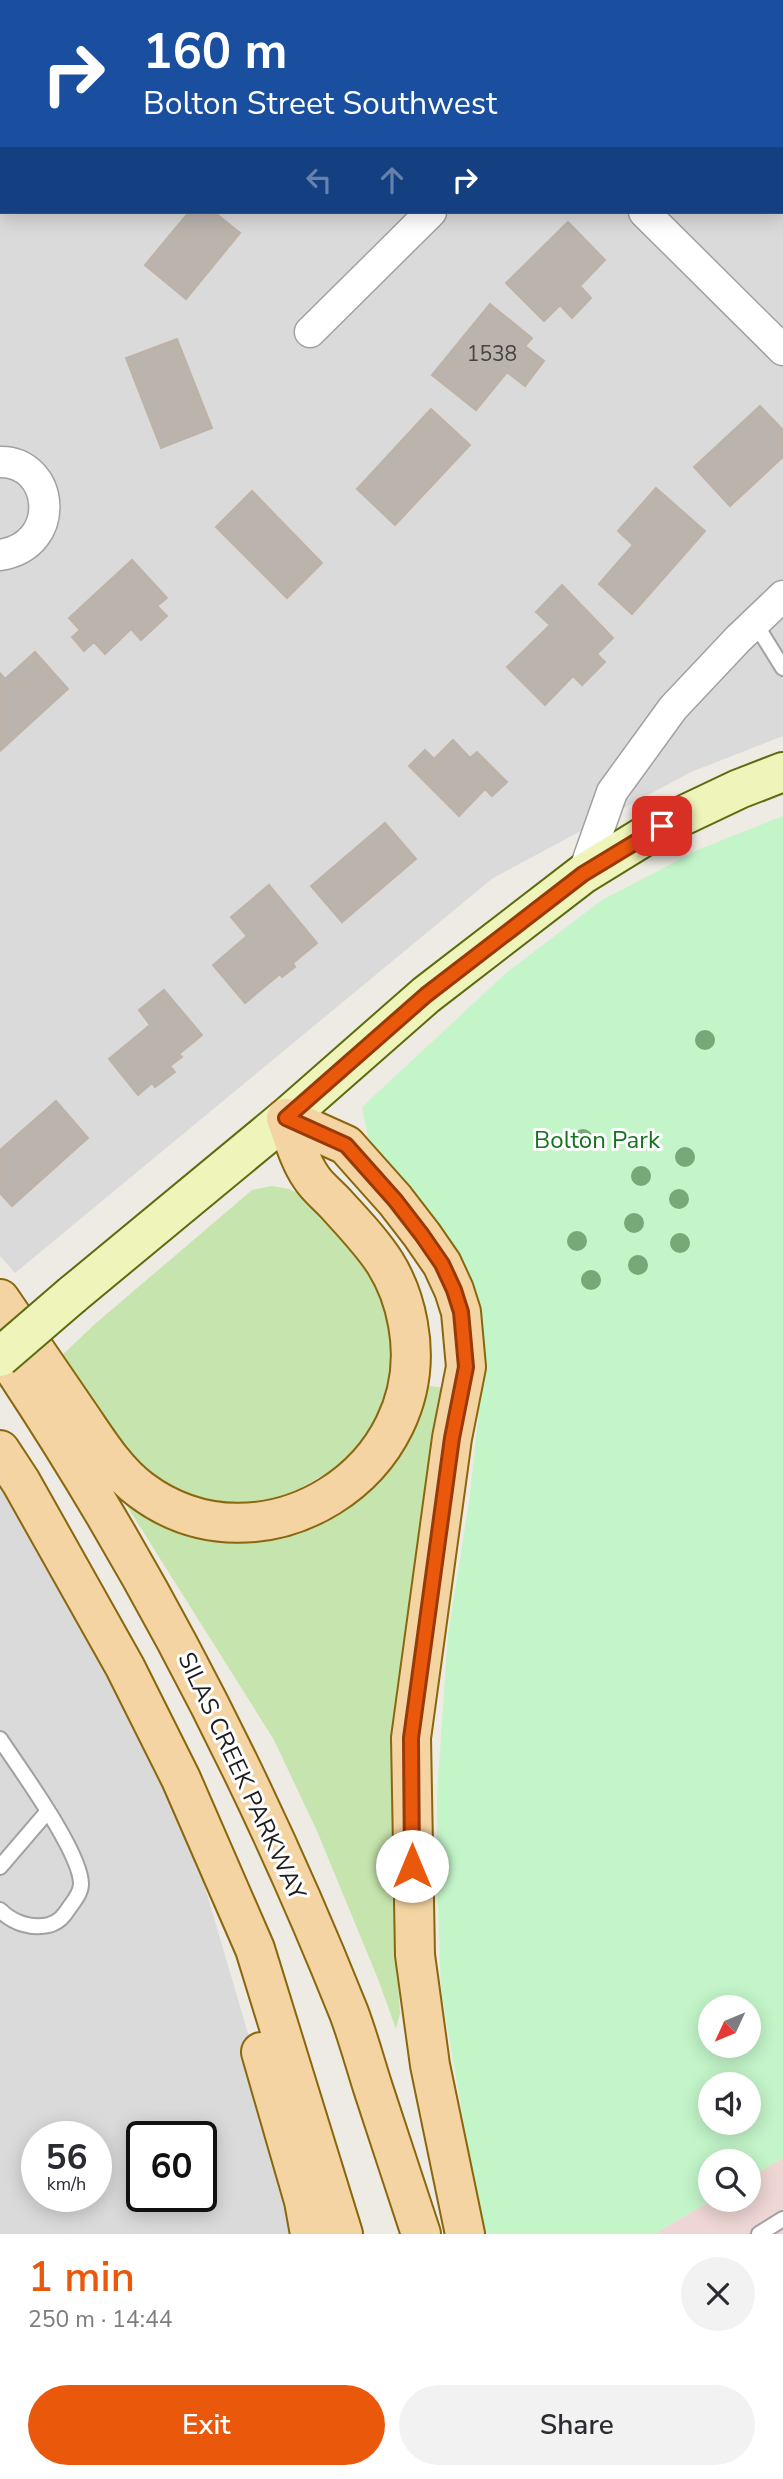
<!DOCTYPE html>
<meta charset="utf-8">
<style>
body{margin:0;font-family:"Nunito Sans",sans-serif;background:#f2f2f3;color:#2b2b33;height:100vh;display:flex;flex-direction:column;font-size:26px;white-space:nowrap}
*{box-sizing:border-box;margin:0}
p{font-size:23px;color:#7c7c81}
.icon{flex:none;width:38px;height:38px;fill:none;stroke:currentColor;stroke-width:2;stroke-linecap:round;stroke-linejoin:round}
.map{position:relative;height:2234px;overflow:hidden}
.details{display:flex;flex-direction:column;background:#fff;flex:1}
.details>*{flex:none}
.hud{position:absolute;left:0px;top:0px;width:784px;height:214px;box-shadow:0 4px 18px #0003;background:#1a4fa0;color:#fff;overflow:hidden}
.needle{width:46px;rotate:226deg}
.tools{position:absolute;left:698px;top:1995px;display:grid;gap:14px}
.tools a{display:grid;place-items:center;width:63px;height:63px;border-radius:50%;background:#fff;box-shadow:0 4px 18px #0003;font-size:35px}
.speed{position:absolute;left:21px;top:2121px;display:flex;gap:14px;font-size:35px;font-weight:700;text-align:center}
.speed>*{display:grid;place-content:center;width:91px;height:91px;border-radius:50%;background:#fff;box-shadow:0 4px 18px #0003;line-height:1}
.speed small{font-size:18px;font-weight:400}
.speed .limit{border:4px solid #111;border-radius:10px;background:#fff;color:#111}
.pin{position:absolute;display:grid;place-items:center;width:60px;height:60px;color:#fff;margin:-30px;border-radius:14px;box-shadow:0 4px 10px #0006}
.me{position:absolute;width:77px;margin:-38px;rotate:0deg;stroke-linejoin:round;filter:drop-shadow(0 0 5px #0008)}
.turn{display:flex;align-items:center;gap:24px;height:147px;padding:0 28px;font-size:32px}
.turn .icon{width:91px;height:91px;stroke-width:2.5}
.turn b{display:block;font-size:49px;line-height:60px}
.lanes{display:flex;align-items:center;height:66px;padding:0 28px;background:#0003;justify-content:center;gap:35px;direction:ltr}
.lanes .off{opacity:.35}
.round{display:grid;place-items:center;flex:none;width:74px;height:74px;border-radius:37px;background:#f2f2f3}
.headline{display:flex;align-items:center;justify-content:space-between;height:119px;padding:0 28px}
h1{font-size:42px;font-weight:600;line-height:52px;color:#ea580c}
.action{display:flex;gap:14px;margin-top:auto;padding:14px 28px}
.action a{flex:1;height:80px;border-radius:42px;background:#ea580c;color:#fff;font-size:28px;font-weight:600;line-height:80px;text-align:center}
.action a+a{background:#f2f2f3;color:#2b2b33}
.map>svg:first-child{display:block}
.residential{fill:#dbdada;fill-rule:evenodd}
.commercial{fill:#edd6d4}
.grass{fill:#c6e4ad}
.park{fill:#c3f5c9;fill-rule:evenodd}
.building{fill:#bab4ad;stroke:#beb2a7;stroke-width:2}
.lines{fill:none;stroke-linecap:round;stroke-linejoin:round}
.lane-casing{stroke:#a1a1a1;stroke-width:18}
.street-casing{stroke:#a1a1a1;stroke-width:33}
.secondary-casing{stroke:#5c6b0d;stroke-width:42}
.primary-casing{stroke:#8a660c;stroke-width:42}
.lane{stroke:#fff;stroke-width:14}
.street{stroke:#fff;stroke-width:30}
.secondary{stroke:#eff4bb;stroke-width:38}
.primary{stroke:#f4d4a2;stroke-width:38}
.secondary-bridge-casing{stroke:#5c6b0d;stroke-width:42;stroke-linecap:butt}
.secondary-bridge{stroke:#eff4bb;stroke-width:38}
.tree{fill:#76a878}
.route-casing{stroke:#983908;stroke-width:18}
.route{stroke:#ea580c;stroke-width:12}
.labels{text-anchor:middle;dominant-baseline:central;stroke-width:6;stroke-linejoin:round;paint-order:stroke}
.number-label{font-size:21px;fill:#444341}
.park-label{font-size:24px;fill:#147220;stroke:#fff}
.street-label{font-size:24px;fill:#1d1d1d;stroke:#fff}
</style>
<div class="map">
<svg width="783" height="2234" viewBox="0 0 783 2234">
<rect width="100%" height="100%" fill="#edebe4"/>
<!-- residential -->
<path class="residential" d="M0,0H783V736L691,772L493,878L15,1273L0,1256ZM2,2H782V212H2Z
M0,1468L162,1741L307,2234H0ZM37,2137H96V2196H37ZM142,2137H201V2196H142Z"/>
<!-- commercial -->
<path class="commercial" d="M783,2158V2234H654L712,2200H749V2178Z"/>
<!-- grass -->
<path class="grass" d="M272,1186L289,1189L313,1201L367,1266L384,1298L392,1335L391,1372L385,1402L370,1433L347,1461L289,1495L258,1503L227,1504L192,1500L124,1458L59,1358L95,1324L252,1190Z
M420,1385L447,1388L426,1486L396,1693L391,1875L400,2013L396,2029L378,1979L317,1831L274,1740L115,1487L297,1529Z"/>
<!-- park -->
<path class="park" d="M783,816V2158L749,2178V2161H710V2200H712L654,2234H486L476,2193L441,1990L437,1878V1794L448,1635L470,1495L485,1351L462,1271L368,1137L362,1107L506,973L602,900L700,849ZM710,2007H749V2046H710ZM710,2084H749V2123H710Z"/>
<!-- building -->
<path class="building" d="M89,0H165L88,2Z
M581,0H648L650,2H583Z
M189,212H214L240,233L186,299L145,265Z
M568,222L605,260L580,286L591,298L572,318L560,305L544,321L506,283Z
M490,304L532,338L525,346L544,361L525,386L507,372L476,410L432,375Z
M177,339L212,428L161,448L126,358Z
M760,406L783,430V457L730,506L694,467Z
M431,409L470,445L395,525L357,489Z
M656,488L705,531L632,614L599,584L633,545L618,531Z
M252,491L322,563L287,598L216,527Z
M132,560L167,598L157,606L167,616L141,640L131,629L105,654L94,642L84,651L72,637L80,630L69,618Z
M562,585L613,638L597,654L605,662L582,685L573,676L545,705L507,667L550,625L536,612Z
M35,652L68,689L0,751V673L5,679Z
M453,740L470,758L477,752L507,782L492,796L485,789L459,816L409,766L425,750L434,759Z
M385,823L416,859L342,922L311,886Z
M269,885L317,943L293,963L295,967L282,977L280,974L245,1003L213,965L247,936L231,917Z
M164,990L202,1035L179,1054L182,1057L170,1066L175,1072L155,1087L152,1083L138,1095L109,1059L150,1025L139,1010Z
M56,1101L88,1138L12,1206L0,1193V1150Z"/>
<g class="lines">
<defs>
<path id="lane" d="M755,623L783,668
M0,1739C19,1768 81,1852 81,1884C81,1893 74,1901 69,1908C64,1916 59,1922 49,1925C31,1929 13,1923 0,1910
M0,1867L48,1811
M759,2234L783,2219"/>
<path id="street" d="M432,0L433,2
M644,212L783,350
M310,332L431,212
M0,462C54,461 64,545 0,555
M583,874L612,792L673,708L738,639L783,596"/>
<path id="secondary" d="M72,1295L286,1118L426,995L583,874L661,826L739,789L783,772"/>
<path id="primary" d="M286,1118L346,1145L395,1200L422,1235L442,1264L454,1290L461,1312L466,1367L452,1438L411,1738L415,1955L430,2065L465,2234
M0,1299C26,1337 52,1375 78,1413C96,1439 115,1471 141,1490C261,1580 435,1472 408,1324C398,1268 372,1244 336,1204C328,1195 317,1187 311,1177C299,1160 293,1137 286,1118
M0,1348C140,1556 256,1780 349,2013C358,2037 365,2063 373,2088C389,2137 405,2185 421,2234
M0,1450L21,1482L125,1667L181,1779L255,1949L343,2234
M261,2052L304,2201L310,2234"/>
</defs>
<!-- lane casing -->
<use href="#lane" class="lane-casing"/>
<!-- street casing -->
<use href="#street" class="street-casing"/>
<!-- secondary casing -->
<use href="#secondary" class="secondary-casing"/>
<!-- primary casing -->
<use href="#primary" class="primary-casing"/>
<!-- lane -->
<use href="#lane" class="lane"/>
<!-- street -->
<use href="#street" class="street"/>
<!-- secondary -->
<use href="#secondary" class="secondary"/>
<!-- primary -->
<use href="#primary" class="primary"/>
<defs>
<path id="secondary-bridge" d="M0,1357L72,1295"/>
</defs>
<!-- secondary-bridge casing -->
<use href="#secondary-bridge" class="secondary-bridge-casing"/>
<!-- secondary-bridge -->
<use href="#secondary-bridge" class="secondary-bridge"/>
</g>
<!-- trees -->
<g class="tree">
<circle cx="705" cy="1040" r="10"/>
<circle cx="583" cy="1139" r="10"/>
<circle cx="685" cy="1157" r="10"/>
<circle cx="641" cy="1176" r="10"/>
<circle cx="679" cy="1199" r="10"/>
<circle cx="634" cy="1223" r="10"/>
<circle cx="577" cy="1241" r="10"/>
<circle cx="680" cy="1243" r="10"/>
<circle cx="638" cy="1265" r="10"/>
<circle cx="591" cy="1280" r="10"/>
</g>
<g class="lines">
<defs>
<path id="route" d="M412,1866L411,1738L452,1438L466,1367L461,1312L454,1290L442,1264L422,1235L395,1200L346,1145L286,1118L426,995L583,874L662,826"/>
</defs>
<!-- route casing -->
<use href="#route" class="route-casing"/>
<!-- route -->
<use href="#route" class="route"/>
</g>
<g class="labels">
<!-- number labels -->
<g class="number-label">
<text x="492" y="354">1538</text>
</g>
<!-- park labels -->
<g class="park-label">
<text x="597" y="1140">Bolton Park</text>
</g>
<!-- street labels -->
<g class="street-label">
<text transform="translate(242 1776) rotate(65)">SILAS CREEK PARKWAY</text>
</g>
</g>
</svg>
<div class="tools">
<a><svg class="needle" viewBox="-14 -14 28 28"><path d="M0-13l5 13h-10z" fill="#e53935"/><path d="M0 13l5-13h-10z" fill="#7c7c81"/></svg></a>
<a><svg class="icon" aria-label="sound" viewBox="0 0 24 24"><path d="M4 9h4l5-4v14l-5-4H4zM17 9q2 3 0 6"/></svg></a>
<a><svg class="icon" aria-label="search" viewBox="0 0 24 24"><circle cx="10" cy="10" r="6"/><path d="M15 15l6 6"/></svg></a>
</div>
<div class="speed"><div>56<small>km/h</small></div><div class="limit">60</div></div>
<div class="pin" style="left:662px;top:826px;background:#d93025"><svg class="icon" aria-label="arrive" viewBox="0 0 24 24"><path d="M6 21V4h12l-3 4 3 4H6"/></svg></div>
<svg class="me" style="left:412px;top:1866px" viewBox="-20 -20 40 40"><circle r="19" fill="#fff"/><path d="M0-13L10 11 0 6-10 11z" fill="#ea580c"/></svg>
<div class="hud">
<div class="turn"><svg class="icon" aria-label="right" viewBox="0 0 24 24"><path d="M7 20v-9h11M14 6l5 5-5 5"/></svg><div><b>160 m</b>Bolton Street Southwest</div></div>
<div class="lanes"><svg class="icon off" aria-label="left" viewBox="0 0 24 24"><path d="M17 20v-9H6M10 6l-5 5 5 5"/></svg><svg class="icon off" aria-label="ahead" viewBox="0 0 24 24"><path d="M12 20V5M6 11l6-6 6 6"/></svg><svg class="icon" aria-label="right" viewBox="0 0 24 24"><path d="M7 20v-9h11M14 6l5 5-5 5"/></svg></div>
</div>
</div>
<section class="details">
<div class="headline"><div><h1>1 min</h1><p>250 m · 14:44</p></div><a class="round"><svg class="icon" aria-label="close" viewBox="0 0 24 24"><path d="M6 6l12 12M18 6L6 18"/></svg></a></div>
<div class="action"><a>Exit</a><a>Share</a></div>
</section>
